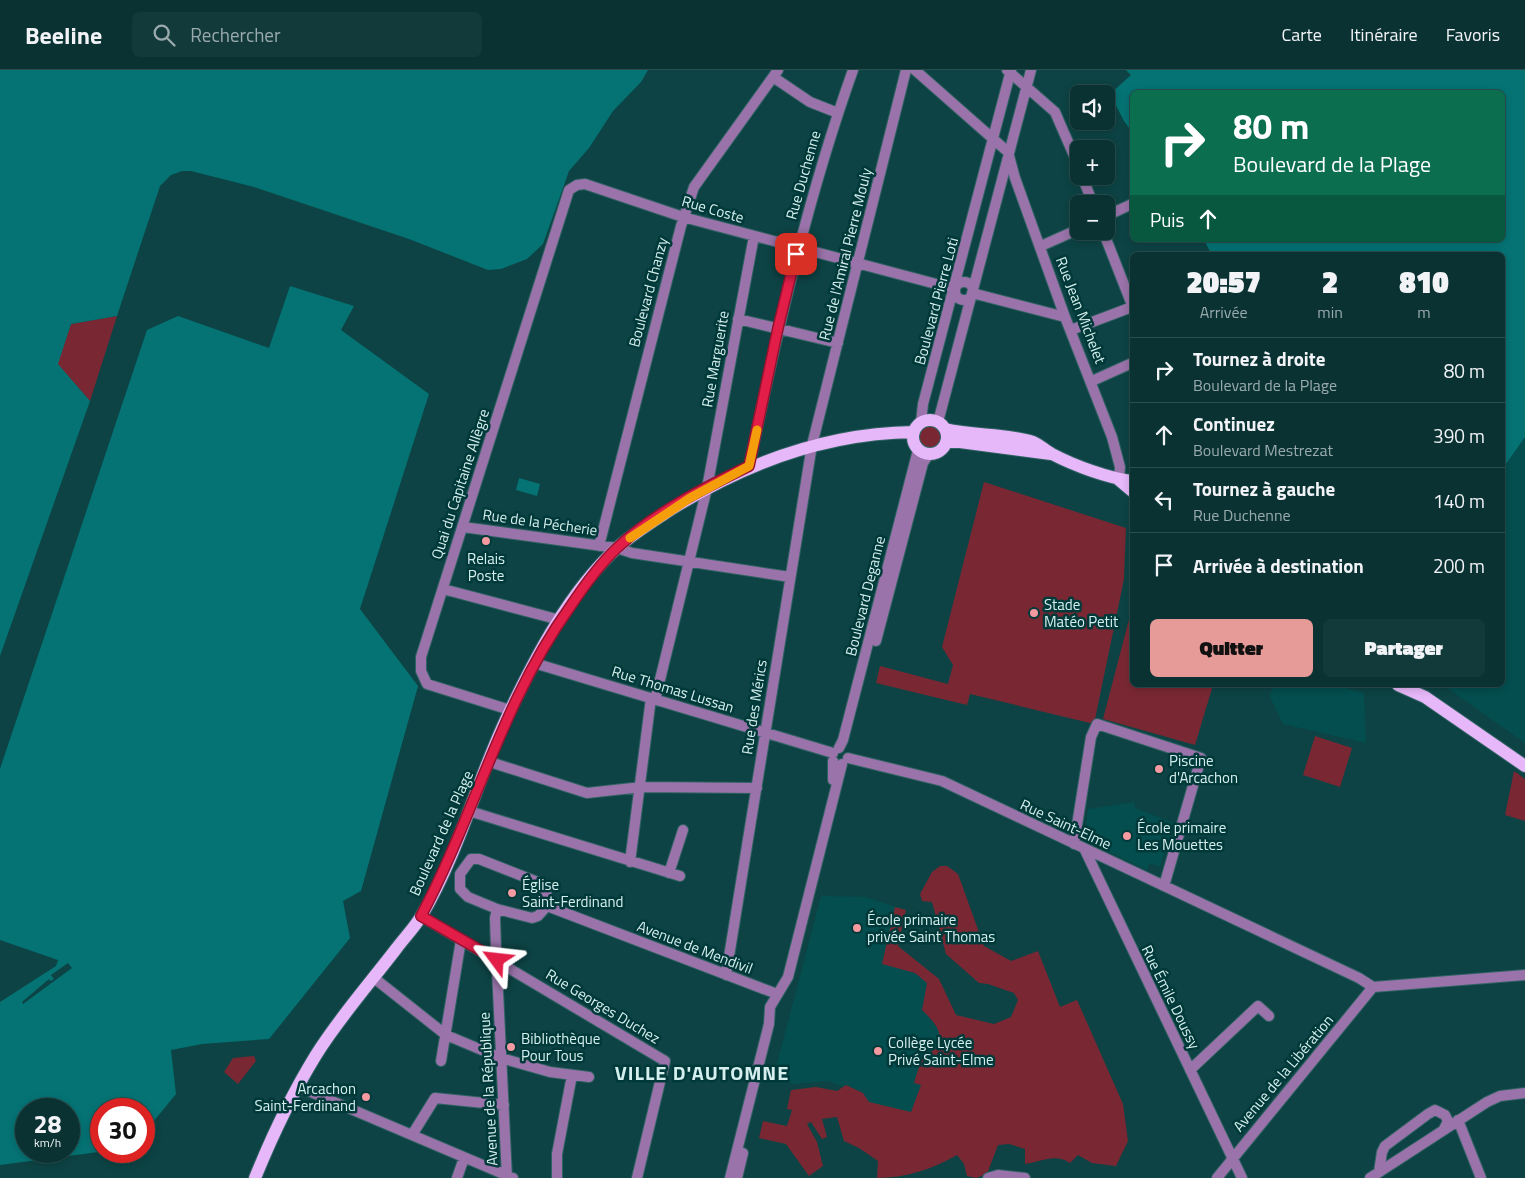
<!DOCTYPE html>
<html lang="fr">
<meta charset="utf-8">
<style>
body{margin:0;font-family:"Titillium Web",sans-serif;background:#133a3b;color:#f1f3f6;height:100vh;display:flex;flex-direction:column;font-size:19px;white-space:nowrap}
*{box-sizing:border-box;margin:0}
p{font-size:16px;color:#99aaac}
.icon{flex:none;width:28px;height:28px;fill:none;stroke:currentColor;stroke-width:2;stroke-linecap:round;stroke-linejoin:round}
.map{position:relative;flex:1;overflow:hidden}
.side{position:absolute;left:1130px;top:182px;width:375px;height:435px;display:flex;flex-direction:column;background:#0a3233;border-radius:8px;box-shadow:0 2px 8px #0003,0 0 0 1px #2a4d4e}
.side>*{flex:none}
.hud{position:absolute;left:1130px;top:20px;width:375px;height:152px;border-radius:8px;box-shadow:0 2px 8px #0003,0 0 0 1px #2a4d4e;background:#0b6e4f;color:#fff;overflow:hidden}
.buttons{position:absolute;left:1070px;top:15px;display:grid;gap:10px}
.buttons a{display:grid;place-items:center;width:45px;height:45px;border-radius:8px;background:#0a3233;box-shadow:0 2px 8px #0003,0 0 0 1px #2a4d4e;font-size:25px}
.speed{position:absolute;left:15px;top:1028px;display:flex;gap:10px;font-size:25px;font-weight:700;text-align:center}
.speed>*{display:grid;place-content:center;width:65px;height:65px;border-radius:50%;background:#0a3233;box-shadow:0 2px 8px #0003,0 0 0 1px #2a4d4e;line-height:1}
.speed small{font-size:12px;font-weight:400}
.speed .limit{border:8px solid #d22;background:#fff;color:#111}
.pin{position:absolute;display:grid;place-items:center;width:42px;height:42px;color:#fff;margin:-21px;border-radius:10px;box-shadow:0 2px 8px #0006}
.me{position:absolute;width:55px;margin:-28px;rotate:300deg;stroke-linejoin:round;filter:drop-shadow(0 0 4px #0008)}
.turn{display:flex;align-items:center;gap:18px;height:105px;padding:0 20px;font-size:22px}
.turn .icon{width:65px;height:65px;stroke-width:2.5}
.turn b{display:block;font-size:35px;line-height:42px}
.then{display:flex;align-items:center;height:48px;padding:0 20px;background:#0003;gap:10px;font-size:19px}
.eta{display:flex;justify-content:space-evenly;align-items:center;height:85px;text-align:center}
.eta b{font-size:30px;font-weight:800;line-height:35px}
.cta{display:flex;gap:10px;margin-top:auto;padding:10px 20px}
.cta a{flex:1;height:58px;border-radius:8px;background:#e69b98;color:#111;font-size:20px;font-weight:800;line-height:58px;text-align:center}
.cta a+a{background:#133a3b;color:#f1f3f6}
ul{padding:0;list-style:none}
li{display:flex;align-items:center;gap:15px;height:65px;padding:0 20px;border-top:1px solid #2a4d4e}
li div{flex:1}
li b{display:block;font-size:19px}
li em{font-style:normal}
header{display:flex;align-items:center;gap:30px;box-sizing:border-box;height:70px;padding:0 25px;background:#0a3233;border-bottom:1px solid #2a4d4e}
header strong{font-size:24px}
nav{display:flex;gap:28px;margin-inline-start:auto;font-size:18px}
.search{width:350px;height:45px;background:#133a3b;display:flex;align-items:center;gap:12px;box-sizing:border-box;padding:0 18px;border-radius:8px;color:#99aaac;font-size:19px}
.map>svg:first-child{display:block}
.built{fill:#044e4f}
.green{fill:#792833}
.water{fill:#057374;fill-rule:evenodd}
.pier{fill:#0d4344}
.lines{fill:none;stroke-linecap:round;stroke-linejoin:round}
.minor-casing{stroke:#316263;stroke-width:12}
.major-casing{stroke:#316263;stroke-width:14}
.minor{stroke:#9973a9;stroke-width:10}
.major{stroke:#e6b7f9;stroke-width:12}
.route-casing{stroke:#92132f;stroke-width:12}
.route{stroke:#e11d48;stroke-width:9}
.slow{stroke:#f59e0b;stroke-width:9}
.poi-dot{fill:#f49aa0;stroke:#003939;stroke-width:2}
.labels{text-anchor:middle;dominant-baseline:central;stroke-width:5;stroke-linejoin:round;paint-order:stroke}
.street-label{font-size:15px;fill:#d5efee;stroke:#003939}
.poi-label{font-size:15px;fill:#d5efee;stroke:#003939;text-anchor:start}
.district-label{font-size:20px;font-weight:bold;letter-spacing:1px;fill:#d5efee;stroke:#003939}
</style>
<header>
<strong>Beeline</strong>
<div class="search"><svg class="icon" aria-label="search" viewBox="0 0 24 24"><circle cx="10" cy="10" r="6"/><path d="M15 15l6 6"/></svg>Rechercher</div>
<nav><a>Carte</a><a>Itinéraire</a><a>Favoris</a></nav>
</header>
<div class="map">
<svg width="1525" height="1108" viewBox="0 0 1525 1108">
<rect width="100%" height="100%" fill="#0d4344"/>
<!-- built -->
<path class="built" d="M1525,367V673L1443,615H1502L1503,399Z
M1273,615H1335L1364,623L1366,673L1283,654L1270,627Z
M1134,732L1135,738L1174,753L1160,797L1149,793L1147,800L1097,776L1089,768L1086,769L1084,764L1087,763L1085,759L1088,739Z
M821,826L865,827L906,840L898,876L939,909L956,945L994,954L912,1046L865,1033L843,1017L828,1011L795,1014L773,1009Z"/>
<!-- green -->
<path class="green" d="M117,246L90,331L57,294L71,254Z
M919 367a11 11 0 1 1 22 0a11 11 0 1 1-22 0Z
M984,412L1126,458L1124,509L1094,654L970,624L967,635L876,613L880,596L948,614L953,595L942,577Z
M1132,538V615H1213L1195,675L1103,649Z
M1315,666L1352,678L1340,717L1303,705Z
M1514,701L1525,709V751L1505,745Z
M940,796H947L958,804L984,876L1011,891L1038,881L1060,937L1077,930L1123,1034L1128,1071L1116,1096L1092,1093L1078,1085L1070,1093C1055,1083 1041,1092 1025,1094V1079L1009,1074L998,1075L987,1104L976,1108L967,1106L964,1094L957,1085C933,1099 905,1108 877,1108L878,1091L859,1078L844,1071L837,1047L822,1049L827,1067L822,1069L811,1052L807,1054L817,1072L823,1096L809,1106L786,1074L759,1068L763,1051L787,1056L792,1040L787,1039L791,1020L816,1017L837,1021L846,1015L863,1023L869,1032L911,1042L921,1015L914,1013L922,987L939,977C943,960 933,951 922,940L927,913L915,903L882,894L895,837L906,840L898,876L939,909L956,945L994,954L1011,947L1018,930L1014,923L988,914L979,913L946,884L932,832L922,831L920,824L932,802Z
M254,986L256,991L238,1014L224,1002L233,988Z"/>
<!-- water -->
<path class="water" d="M0,0H648L641,12L613,41L589,78L569,101L543,174L527,189L501,199L488,200L409,169L254,117L191,101H182L171,105L160,116L117,246L71,254L58,294L90,331L0,586Z
M1126,0H1525V367L1506,394L1502,391V185H1212L1204,170H1502V22H1132V62L1124,51L1110,24L1131,5Z
M290,216L354,236L341,260L429,324L360,539L418,616L361,821L343,831L350,868L269,969L202,974L171,980L176,1024L144,1063V1039H101V1081H106L0,1095V932L56,896L58,890L0,870V699L147,260L178,246L269,278ZM26,1039H69V1081H26Z
M519,408L540,414L537,426L516,420Z"/>
<!-- pier -->
<path class="pier" d="M68,893L72,898L23,934L22,932L49,909L50,911L54,909L51,905Z"/>
<g class="lines">
<defs>
<path id="minor" d="M915,0L1008,82L1015,108L1065,247L1112,367L1120,397L1119,410
M1007,0L1055,42L1079,97
M773,7L810,32L838,43
M1082,106L1093,134
M1106,146L1132,134
M1103,161L1132,235
M1041,176L1079,159
M955 221a9 9 0 1 1 18 0a9 9 0 1 1-18 0Z
M972,223L1065,247
M738,249L838,273
M1071,260L1132,237
M1092,311L1132,293
M921,352L923,334L1011,0
M938,352L1031,0
M749,397C777,262 807,129 853,0
M463,457L617,478L632,483L790,507
M599,476L681,156L694,117L778,0
M443,519L560,550
M876,571L923,393L929,384
M534,593L833,683
M655,630L707,418L754,166
M510,640L427,614L421,601V587L569,120L577,115L585,114L683,147L955,219
M839,678L843,670L918,380
M848,688L942,711L1359,908L1373,917
M833,691V710
M490,692L587,723L642,717L757,718
M469,741L680,806
M1074,774L1091,667L1097,654L1201,688L1164,816
M1084,778L1242,1108
M471,789H479L540,813L546,821L547,836L538,846L532,848L497,839L468,827L460,819V804Z
M630,792L651,628
M669,803L683,760
M547,836L777,924
M497,839L495,848L496,879L507,1108
M421,846L665,991L637,1108
M726,905L812,375L906,0
M374,908L446,965L501,988L550,1002L589,1007
M1373,917L1525,905
M441,991L461,870
M1190,1000L1258,936L1269,946
M299,1017L513,1108
M1458,1050L1481,1108
M412,1065L435,1028L504,1035
M1379,1102L1382,1082L1385,1076L1428,1044L1435,1040L1445,1045L1448,1051L1444,1059
M457,1108L464,1088
M557,1108V1084L572,1005
M730,1108L769,954L770,937L788,907L842,694
M737,1108L743,1083
M988,1108L998,1105L1025,1108
M1217,1108L1373,917
M1370,1108L1487,1032L1500,1026L1525,1023"/>
<path id="major" d="M913 367a17 17 0 1 1 34 0a17 17 0 1 1-34 0Z
M945,359C974,366 1004,363 1033,372C1040,375 1046,381 1052,384C1075,396 1108,408 1132,411
M946,372H960L1051,384
M1119,410L1132,421
M1398,615L1425,627L1525,696
M255,1108C272,1066 292,1024 316,985C339,948 370,913 396,879C405,867 415,857 422,845C459,782 477,710 508,645C536,586 569,522 618,477C634,463 652,452 670,440C745,393 825,363 914,362"/>
</defs>
<!-- minor casing -->
<use href="#minor" class="minor-casing"/>
<!-- major casing -->
<use href="#major" class="major-casing"/>
<!-- minor -->
<use href="#minor" class="minor"/>
<!-- major -->
<use href="#major" class="major"/>
</g>
<g class="lines">
<defs>
<path id="route" d="M497,890L421,846C475,744 502,632 570,537C584,516 599,495 617,478C654,443 704,418 749,396L778,258L796,184"/>
</defs>
<!-- route casing -->
<use href="#route" class="route-casing"/>
<!-- route -->
<use href="#route" class="route"/>
<!-- slow -->
<path class="slow" d="M630,468L690,428L749,396L757,360"/>
</g>
<!-- markers -->
<g class="poi-dot">
<circle cx="486" cy="471" r="5"/>
<circle cx="1034" cy="543" r="5"/>
<circle cx="1159" cy="699" r="5"/>
<circle cx="1127" cy="766" r="5"/>
<circle cx="512" cy="823" r="5"/>
<circle cx="857" cy="858" r="5"/>
<circle cx="511" cy="977" r="5"/>
<circle cx="878" cy="981" r="5"/>
<circle cx="366" cy="1027" r="5"/>
</g>
<g class="labels">
<!-- street labels -->
<g class="street-label">
<text transform="translate(803 105) rotate(-74)">Rue Duchenne</text>
<text transform="translate(713 139) rotate(16)">Rue Coste</text>
<text transform="translate(845 184) rotate(-76)">Rue de l'Amiral Pierre Mouly</text>
<text transform="translate(648 222) rotate(-75)">Boulevard Chanzy</text>
<text transform="translate(936 231) rotate(-75)">Boulevard Pierre Loti</text>
<text transform="translate(1081 240) rotate(69)">Rue Jean Michelet</text>
<text transform="translate(715 289) rotate(-80)">Rue Marguerite</text>
<text transform="translate(460 414) rotate(-72)">Quai du Capitaine Allègre</text>
<text transform="translate(540 452) rotate(8)">Rue de la Pécherie</text>
<text transform="translate(865 526) rotate(-76)">Boulevard Deganne</text>
<text transform="translate(673 619) rotate(17)">Rue Thomas Lussan</text>
<text transform="translate(754 637) rotate(-81)">Rue des Mérics</text>
<text transform="translate(1066 754) rotate(25)">Rue Saint-Elme</text>
<text transform="translate(441 763) rotate(-66)">Boulevard de la Plage</text>
<text transform="translate(695 877) rotate(21)">Avenue de Mendivil</text>
<text transform="translate(1171 927) rotate(64)">Rue Émile Doussy</text>
<text transform="translate(603 936) rotate(31)">Rue Georges Duchez</text>
<text transform="translate(1283 1003) rotate(-50)">Avenue de la Libération</text>
<text transform="translate(488 1019) rotate(-93)">Avenue de la République</text>
</g>
<!-- poi labels -->
<g class="poi-label">
<text x="486" y="488" text-anchor="middle">Relais<tspan x="486" dy="17">Poste</tspan></text>
<text x="1044" y="534">Stade<tspan x="1044" dy="17">Matéo Petit</tspan></text>
<text x="1169" y="690">Piscine<tspan x="1169" dy="17">d'Arcachon</tspan></text>
<text x="1137" y="757">École primaire<tspan x="1137" dy="17">Les Mouettes</tspan></text>
<text x="522" y="814">Église<tspan x="522" dy="17">Saint-Ferdinand</tspan></text>
<text x="867" y="849">École primaire<tspan x="867" dy="17">privée Saint Thomas</tspan></text>
<text x="521" y="968">Bibliothèque<tspan x="521" dy="17">Pour Tous</tspan></text>
<text x="888" y="972">Collège Lycée<tspan x="888" dy="17">Privé Saint-Elme</tspan></text>
<text x="356" y="1018" text-anchor="end">Arcachon<tspan x="356" dy="17">Saint-Ferdinand</tspan></text>
</g>
<!-- district labels -->
<g class="district-label">
<text x="702" y="1002">VILLE D'AUTOMNE</text>
</g>
</g>
</svg>
<div class="buttons">
<a><svg class="icon" aria-label="sound" viewBox="0 0 24 24"><path d="M4 9h4l5-4v14l-5-4H4zM17 9q2 3 0 6"/></svg></a>
<a>+</a>
<a>−</a>
</div>
<div class="speed"><div>28<small>km/h</small></div><div class="limit">30</div></div>
<div class="pin" style="left:796px;top:184px;background:#d93025"><svg class="icon" aria-label="arrive" viewBox="0 0 24 24"><path d="M6 21V4h12l-3 4 3 4H6"/></svg></div>
<svg class="me" style="left:497px;top:890px" viewBox="-20 -20 40 40"><path d="M0-17L14 15 0 8-14 15z" fill="#e11d48" stroke="#fff" stroke-width="4"/></svg>
<div class="hud">
<div class="turn"><svg class="icon" aria-label="right" viewBox="0 0 24 24"><path d="M7 20v-9h11M14 6l5 5-5 5"/></svg><div><b>80 m</b>Boulevard de la Plage</div></div>
<div class="then">Puis<svg class="icon" aria-label="ahead" viewBox="0 0 24 24"><path d="M12 20V5M6 11l6-6 6 6"/></svg></div>
</div>
<section class="side">
<div class="eta">
<div><b>20:57</b><p>Arrivée</p></div>
<div><b>2</b><p>min</p></div>
<div><b>810</b><p>m</p></div>
</div>
<ul>
<li><svg class="icon" aria-label="right" viewBox="0 0 24 24"><path d="M7 20v-9h11M14 6l5 5-5 5"/></svg><div><b>Tournez à droite</b><p>Boulevard de la Plage</p></div><em>80 m</em></li>
<li><svg class="icon" aria-label="ahead" viewBox="0 0 24 24"><path d="M12 20V5M6 11l6-6 6 6"/></svg><div><b>Continuez</b><p>Boulevard Mestrezat</p></div><em>390 m</em></li>
<li><svg class="icon" aria-label="left" viewBox="0 0 24 24"><path d="M17 20v-9H6M10 6l-5 5 5 5"/></svg><div><b>Tournez à gauche</b><p>Rue Duchenne</p></div><em>140 m</em></li>
<li><svg class="icon" aria-label="arrive" viewBox="0 0 24 24"><path d="M6 21V4h12l-3 4 3 4H6"/></svg><div><b>Arrivée à destination</b></div><em>200 m</em></li>
</ul>
<div class="cta"><a>Quitter</a><a>Partager</a></div>
</section>
</div>
